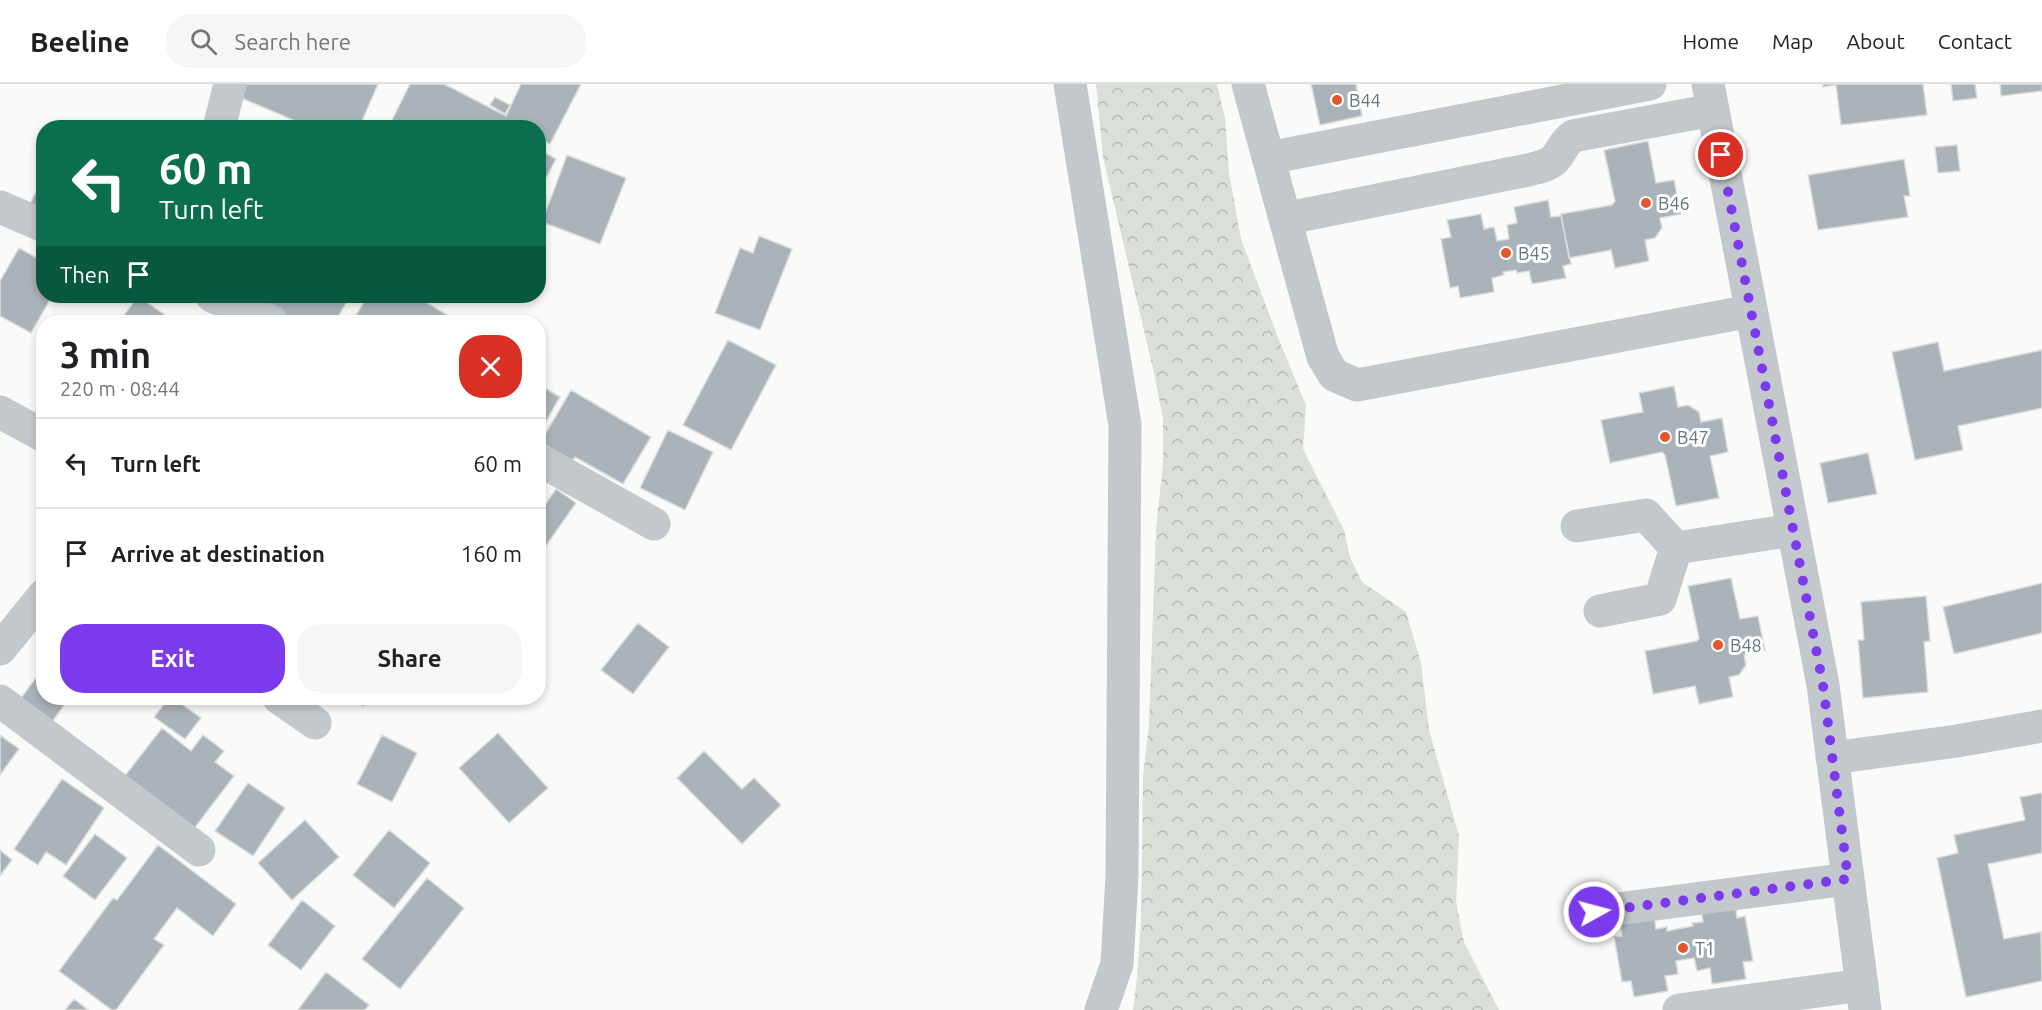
<!DOCTYPE html>
<meta charset="utf-8">
<style>
body{margin:0;font-family:Ubuntu,sans-serif;background:#f6f6f6;color:#202124;height:100vh;display:flex;flex-direction:column;font-size:22px;white-space:nowrap}
*{box-sizing:border-box;margin:0}
p{font-size:20px;color:#757577}
.icon{flex:none;width:33px;height:33px;fill:none;stroke:currentColor;stroke-width:2;stroke-linecap:round;stroke-linejoin:round}
.map{position:relative;flex:1;overflow:hidden}
.details{position:absolute;left:36px;top:231px;width:510px;height:390px;display:flex;flex-direction:column;background:#fff;border-radius:24px;box-shadow:0 3px 9px #0003}
.details>*{flex:none}
.top-card{position:absolute;left:36px;top:36px;width:510px;height:183px;border-radius:24px;box-shadow:0 3px 9px #0003;background:#0b6e4f;color:#fff;overflow:hidden}
.pin{position:absolute;display:grid;place-items:center;width:51px;height:51px;color:#fff;margin:-26px;border:3px solid #fff;border-radius:50%;box-shadow:0 2px 6px #0007}
.me{position:absolute;width:66px;margin:-33px;rotate:83deg;stroke-linejoin:round;filter:drop-shadow(0 0 4px #0008)}
.turn{display:flex;align-items:center;gap:21px;height:126px;padding:0 24px;font-size:27px}
.turn .icon{width:78px;height:78px;stroke-width:2.5}
.turn b{display:block;font-size:42px;line-height:51px}
.then{display:flex;align-items:center;height:57px;padding:0 24px;background:#0003;gap:12px;font-size:22px}
.round{display:grid;place-items:center;flex:none;width:63px;height:63px;border-radius:24px;background:#f6f6f6}
.summary{display:flex;align-items:center;justify-content:space-between;height:102px;padding:0 24px}
h1{font-size:36px;font-weight:700;line-height:45px}
.action{display:flex;gap:12px;margin-top:auto;padding:12px 24px}
.action a{flex:1;height:69px;border-radius:24px;background:#7c3aed;color:#fff;font-size:24px;font-weight:700;line-height:69px;text-align:center}
.action a+a{background:#f6f6f6;color:#202124}
ul{padding:0;list-style:none}
li{display:flex;align-items:center;gap:18px;height:90px;padding:0 24px;border-top:2px solid #e0e0e0}
li div{flex:1}
li b{display:block;font-size:22px}
li em{font-style:normal}
header{display:flex;align-items:center;gap:36px;box-sizing:border-box;height:84px;padding:0 30px;background:#fff;border-bottom:2px solid #e0e0e0}
header strong{font-size:28px}
nav{display:flex;gap:33px;margin-inline-start:auto;font-size:21px}
.search{width:420px;height:54px;background:#f6f6f6;display:flex;align-items:center;gap:15px;box-sizing:border-box;padding:0 21px;border-radius:24px;color:#757577;font-size:22px}
.map>svg:first-child{display:block}
.forest{fill:url(#forest-crowns)}
.building{fill:#aab3b9;stroke:#dcdcda;stroke-width:1.5}
.lines{fill:none;stroke-linecap:round;stroke-linejoin:round}
.minor{stroke:#c3c8cc;stroke-width:33}
.route{stroke:#7c3aed;stroke-width:10;stroke-dasharray:0 18}
.poi-dot{fill:#e4572e;stroke:#fff;stroke-width:2}
.labels{text-anchor:middle;dominant-baseline:central;stroke-width:6;stroke-linejoin:round;paint-order:stroke}
.poi-label{font-size:18px;fill:#657683;stroke:#fff;text-anchor:start}
</style>
<header>
<strong>Beeline</strong>
<div class="search"><svg class="icon" aria-label="search" viewBox="0 0 24 24"><circle cx="10" cy="10" r="6"/><path d="M15 15l6 6"/></svg>Search here</div>
<nav><a>Home</a><a>Map</a><a>About</a><a>Contact</a></nav>
</header>
<div class="map">
<svg width="2042" height="926" viewBox="0 0 2042 926">
<defs>
<pattern id="forest-crowns" width="20" height="18" patternUnits="userSpaceOnUse" patternTransform="scale(1.5)"><rect width="20" height="18" fill="#dadfd7"/><path d="M2 6a3 3 0 1 1 6 0M12 15a3 3 0 1 1 6 0" fill="none" stroke="#b4b9b4"/></pattern>
</defs>
<rect width="100%" height="100%" fill="#fafaf8"/>
<!-- forest -->
<path class="forest" d="M1096,0H1217L1225,34L1229,89L1241,155L1277,251L1306,321L1303,365L1344,446L1350,473L1362,498L1406,528L1421,579L1429,646L1459,752L1456,818L1464,858L1499,926H1133L1137,894L1141,837L1143,692L1149,641L1156,445L1163,381V335L1154,289L1103,73Z"/>
<!-- building -->
<path class="building" d="M245,0H378L359,44H312L239,13Z
M410,0H444L506,32L521,0H581L550,60L538,54V44H388Z
M1311,0H1356L1362,32L1320,41Z
M1823,0H1923L1927,31L1841,41L1836,1L1823,3Z
M1951,0H1975L1977,14L1953,17Z
M2000,0H2042V7L2001,12Z
M495,13L510,21L505,30L490,21Z
M1648,57L1656,99L1674,96L1681,130L1660,134L1662,144L1655,154L1645,156L1649,177L1615,184L1611,166L1569,174L1561,130L1612,121L1615,117L1604,66Z
M1957,61L1960,87L1938,89L1935,63Z
M538,65L556,75L538,109Z
M567,71L626,94L600,160L542,138Z
M1904,75L1910,112H1904L1908,133L1818,146L1808,91Z
M35,109L44,113V132L28,125Z
M1548,116L1551,133L1561,132L1571,180L1563,182L1566,194L1532,200L1529,187L1517,189L1516,186L1503,188L1504,191L1492,194L1494,208L1460,214L1458,202L1450,204L1441,155L1451,153L1447,136L1481,130L1484,145L1494,143L1497,157L1509,155L1507,141L1517,139L1514,123Z
M759,152L792,165L760,246L715,229L740,164L753,169Z
M19,164L44,178V212H52L31,249L0,232V197Z
M138,212L175,238H119Z
M242,212H350L335,238H290Z
M353,212H416L452,234L449,238H352L364,218Z
M728,256L776,281L731,366L683,341Z
M1938,258L1944,287L2042,266V324L1958,342L1963,366L1915,376L1892,268Z
M538,300L560,313L538,351Z
M1674,302L1678,323L1688,321L1699,328L1701,338L1722,334L1728,368L1710,372L1719,414L1676,422L1665,371L1662,368L1610,379L1601,336L1643,328L1639,309Z
M571,306L651,353L623,400L575,373L572,377L540,359Z
M668,346L713,368L685,426L640,404Z
M1868,369L1877,410L1828,419L1820,379Z
M556,405L576,419L538,473V431Z
M1731,494L1740,535L1758,532L1765,566L1744,571L1746,581L1739,591L1729,593L1733,613L1699,620L1695,602L1653,610L1645,567L1697,557L1699,554L1688,502Z
M2042,499V549L1954,570L1943,523Z
M1926,512L1930,557L1924,558L1928,608L1863,614L1858,556H1864L1861,518Z
M638,539L669,563L633,610L601,586Z
M44,583V614H69L47,645L15,622Z
M169,614H173L201,634L185,655L154,633Z
M321,614H334L330,620Z
M350,614H369L363,622Z
M162,644L191,667L203,651L224,667L215,678L234,692L193,746L124,693Z
M498,649L548,704L509,739L459,684Z
M0,651L19,665L0,691Z
M382,651L417,669L392,718L357,700Z
M704,667L742,705L754,694L781,721L742,760L677,694Z
M62,695L104,724L66,781L46,768L38,781L14,765Z
M248,699L285,724L253,772L215,747Z
M2042,709V769L1988,780L2004,855L2041,848L2042,897L1966,913L1937,774L1958,769L1954,751L2025,736L2020,713Z
M305,736L339,773L292,816L258,779Z
M389,746L430,779L394,824L353,791Z
M95,750L127,774L95,816L63,792Z
M158,761L236,820L213,852L177,824L154,855L164,861L116,926H112L59,887L113,814L117,816Z
M0,766L12,776L0,792Z
M427,794L464,824L400,905L362,875Z
M302,816L335,842L301,886L268,861Z
M1735,819L1737,834L1745,832L1753,877L1743,878L1746,895L1712,900L1710,884L1697,887L1694,874L1676,877L1678,890L1665,892L1668,907L1634,913L1631,897L1622,898L1614,853L1622,852L1620,837L1654,832L1656,845L1667,843V847L1693,842L1692,839L1703,838L1701,824Z
M326,888L369,921L365,926H298Z
M74,915L88,926H65Z"/>
<g class="lines">
<!-- minor -->
<path class="minor" d="M1070,0L1125,341L1122,792L1117,880L1101,926
M1248,0L1323,273L1334,291L1357,301L1751,227
M1708,0L1823,601L1865,926
M219,44L230,0
M1268,74L1650,0
M0,123L44,142
M1303,131L1528,86C1537,84 1548,82 1555,75C1563,66 1562,60 1573,52L1713,26
M212,212L272,238
M0,328L44,352
M538,375L654,440
M1577,442L1646,431L1676,464L1660,515L1600,527
M1676,464L1793,446
M0,565L44,511
M279,614L315,639
M0,617L199,766
M1832,674L1957,657L2042,642
M1594,828L1848,795
M1679,926L1862,901"/>
</g>
<g class="lines">
<!-- route -->
<path class="route" d="M1594,828L1848,795L1823,601L1721,71"/>
</g>
<!-- markers -->
<g class="poi-dot">
<circle cx="1337" cy="16" r="6"/>
<circle cx="1646" cy="119" r="6"/>
<circle cx="1506" cy="169" r="6"/>
<circle cx="1665" cy="353" r="6"/>
<circle cx="1718" cy="561" r="6"/>
<circle cx="1683" cy="864" r="6"/>
</g>
<g class="labels">
<!-- poi labels -->
<g class="poi-label">
<text x="1349" y="16">B44</text>
<text x="1658" y="119">B46</text>
<text x="1518" y="169">B45</text>
<text x="1677" y="353">B47</text>
<text x="1730" y="561">B48</text>
<text x="1695" y="864">T1</text>
</g>
</g>
</svg>
<div class="pin" style="left:1721px;top:71px;background:#d93025"><svg class="icon" aria-label="arrive" viewBox="0 0 24 24"><path d="M6 21V4h12l-3 4 3 4H6"/></svg></div>
<svg class="me" style="left:1594px;top:828px" viewBox="-20 -20 40 40"><circle r="17" fill="#7c3aed" stroke="#fff" stroke-width="3"/><path d="M0-11L8 9 0 5-8 9z" fill="#fff"/></svg>
<div class="top-card">
<div class="turn"><svg class="icon" aria-label="left" viewBox="0 0 24 24"><path d="M17 20v-9H6M10 6l-5 5 5 5"/></svg><div><b>60 m</b>Turn left</div></div>
<div class="then">Then<svg class="icon" aria-label="arrive" viewBox="0 0 24 24"><path d="M6 21V4h12l-3 4 3 4H6"/></svg></div>
</div>
<section class="details">
<div class="summary"><div><h1>3 min</h1><p>220 m · 08:44</p></div><a class="round" style="background:#d93025;color:#fff"><svg class="icon" aria-label="close" viewBox="0 0 24 24"><path d="M6 6l12 12M18 6L6 18"/></svg></a></div>
<ul>
<li><svg class="icon" aria-label="left" viewBox="0 0 24 24"><path d="M17 20v-9H6M10 6l-5 5 5 5"/></svg><div><b>Turn left</b></div><em>60 m</em></li>
<li><svg class="icon" aria-label="arrive" viewBox="0 0 24 24"><path d="M6 21V4h12l-3 4 3 4H6"/></svg><div><b>Arrive at destination</b></div><em>160 m</em></li>
</ul>
<div class="action"><a>Exit</a><a>Share</a></div>
</section>
</div>
